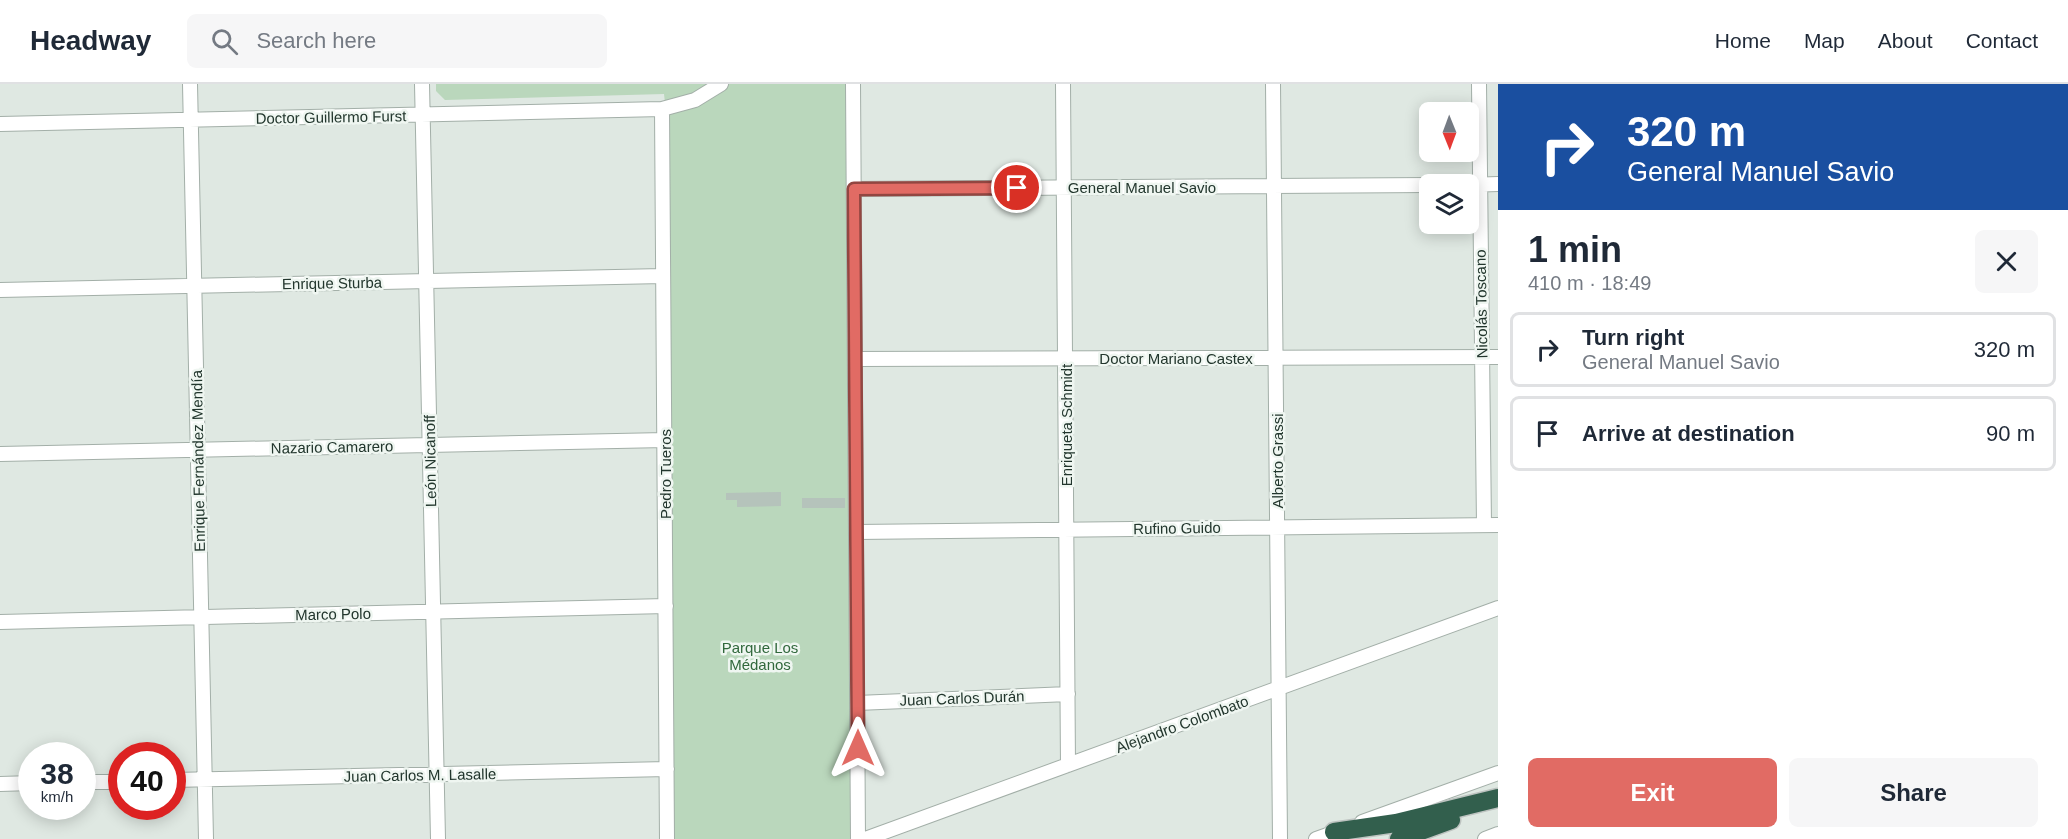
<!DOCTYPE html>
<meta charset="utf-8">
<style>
body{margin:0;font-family:Arial,sans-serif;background:#f6f6f7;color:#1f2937;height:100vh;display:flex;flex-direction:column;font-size:22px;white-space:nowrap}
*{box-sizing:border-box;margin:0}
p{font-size:20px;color:#747a83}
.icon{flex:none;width:33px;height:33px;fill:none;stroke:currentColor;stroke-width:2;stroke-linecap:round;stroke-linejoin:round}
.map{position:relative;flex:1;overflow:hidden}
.details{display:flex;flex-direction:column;background:#fff;width:570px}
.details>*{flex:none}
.guide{background:#1a4fa0;color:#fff;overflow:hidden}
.needle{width:39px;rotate:179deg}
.buttons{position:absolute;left:1419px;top:18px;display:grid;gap:12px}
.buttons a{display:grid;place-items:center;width:60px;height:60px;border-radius:9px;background:#fff;box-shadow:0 3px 15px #0003;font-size:30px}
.speed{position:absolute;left:18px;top:658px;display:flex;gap:12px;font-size:30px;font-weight:700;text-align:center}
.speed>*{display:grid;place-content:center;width:78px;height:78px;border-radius:50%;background:#fff;box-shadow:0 3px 15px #0003;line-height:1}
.speed small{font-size:15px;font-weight:400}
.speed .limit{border:9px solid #d22;background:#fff;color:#111}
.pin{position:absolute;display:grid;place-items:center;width:51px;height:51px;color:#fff;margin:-26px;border:3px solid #fff;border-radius:50%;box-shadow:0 2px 6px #0007}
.me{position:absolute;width:66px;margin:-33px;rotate:0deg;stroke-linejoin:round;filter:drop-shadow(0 0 4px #0008)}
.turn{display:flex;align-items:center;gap:21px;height:126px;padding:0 30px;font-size:27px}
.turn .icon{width:78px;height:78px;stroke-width:2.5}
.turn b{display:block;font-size:42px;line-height:51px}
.round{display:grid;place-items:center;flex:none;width:63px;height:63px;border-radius:9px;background:#f6f6f7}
.head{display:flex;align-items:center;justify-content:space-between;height:102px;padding:0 30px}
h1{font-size:36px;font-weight:600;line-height:45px}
.action{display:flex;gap:12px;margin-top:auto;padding:12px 30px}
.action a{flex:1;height:69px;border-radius:9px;background:#e16b64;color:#fff;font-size:24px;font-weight:600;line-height:69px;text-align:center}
.action a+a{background:#f6f6f7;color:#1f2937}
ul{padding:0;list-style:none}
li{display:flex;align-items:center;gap:18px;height:75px;margin:0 12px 9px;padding:0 18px;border:3px solid #e0e1e3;border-radius:9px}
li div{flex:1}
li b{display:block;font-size:22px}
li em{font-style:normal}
header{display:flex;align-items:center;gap:36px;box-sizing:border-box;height:84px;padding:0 30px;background:#fff;border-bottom:2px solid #e0e1e3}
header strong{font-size:28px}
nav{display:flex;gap:33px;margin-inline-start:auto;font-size:21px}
.search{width:420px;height:54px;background:#f6f6f7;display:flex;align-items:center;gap:15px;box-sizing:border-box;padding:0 21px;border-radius:9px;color:#747a83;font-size:22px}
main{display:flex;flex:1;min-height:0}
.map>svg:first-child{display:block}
.green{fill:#bad7bc}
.building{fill:#b5c3bb}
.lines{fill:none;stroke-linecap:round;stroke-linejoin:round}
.minor-casing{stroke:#a3afa8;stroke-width:16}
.highway-casing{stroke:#bdc3c0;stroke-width:21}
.minor{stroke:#fff;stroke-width:14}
.highway{stroke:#325f4d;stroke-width:18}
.route-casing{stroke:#924641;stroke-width:15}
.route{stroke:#e16b64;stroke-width:10}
.labels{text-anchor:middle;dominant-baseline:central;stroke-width:5;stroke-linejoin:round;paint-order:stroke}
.street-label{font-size:15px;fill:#22362d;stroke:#eff6f1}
.park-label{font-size:15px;fill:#31683c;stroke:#eff6f1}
</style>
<header>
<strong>Headway</strong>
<div class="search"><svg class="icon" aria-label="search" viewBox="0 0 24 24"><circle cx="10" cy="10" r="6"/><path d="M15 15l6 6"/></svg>Search here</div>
<nav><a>Home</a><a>Map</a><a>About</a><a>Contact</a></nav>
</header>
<main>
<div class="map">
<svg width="1498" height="755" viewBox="0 0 1498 755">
<rect width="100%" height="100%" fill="#dfe8e2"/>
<!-- green -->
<path class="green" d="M436,0H847L852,755H671L667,37L664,10L445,16L436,7Z"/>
<!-- building -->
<path class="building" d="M781,408V422L737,423V416H726V409Z
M802,414H845V424H802Z"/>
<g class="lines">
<defs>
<path id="minor" d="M190,0L206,755
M422,0L438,755
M853,0L858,755
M1063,0L1068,681
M1273,0L1280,755
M1479,0L1484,441
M662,25L667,755
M0,40L662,25L695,16L721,0
M1468,101L1498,100
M854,105L1430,101
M0,206L663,192
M855,275L1498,273
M0,370L665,356
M856,448L1498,441
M0,538L666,522
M857,619L1068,610
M172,696L667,685
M82,698H122
M0,700L32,699
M1362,738L1498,689
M865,755L1498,524
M1316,755L1344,745
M1485,755L1498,750"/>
<path id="highway" d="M1334,748L1396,739L1498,714
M1399,755L1451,736"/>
</defs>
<!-- minor casing -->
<use href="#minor" class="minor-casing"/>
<!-- highway casing -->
<use href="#highway" class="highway-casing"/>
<!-- minor -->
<use href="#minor" class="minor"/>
<!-- highway -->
<use href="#highway" class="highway"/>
</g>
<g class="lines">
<defs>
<path id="route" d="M858,664L854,105L1017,104"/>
</defs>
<!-- route casing -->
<use href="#route" class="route-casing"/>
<!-- route -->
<use href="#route" class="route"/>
</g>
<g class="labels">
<!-- street labels -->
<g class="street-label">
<text transform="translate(331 33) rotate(-1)">Doctor Guillermo Furst</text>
<text x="1142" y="103">General Manuel Savio</text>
<text transform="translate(332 199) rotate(-1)">Enrique Sturba</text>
<text transform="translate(1481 220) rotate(-91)">Nicolás Toscano</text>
<text x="1176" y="274">Doctor Mariano Castex</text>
<text transform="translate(1066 341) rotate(-90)">Enriqueta Schmidt</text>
<text transform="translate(332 363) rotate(-1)">Nazario Camarero</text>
<text transform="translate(198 377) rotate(-91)">Enrique Fernández Mendía</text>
<text transform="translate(430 377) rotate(-91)">León Nicanoff</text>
<text transform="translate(1277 377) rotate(-90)">Alberto Grassi</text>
<text transform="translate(665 390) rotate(-90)">Pedro Tueros</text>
<text transform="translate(1177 444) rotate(-1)">Rufino Guido</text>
<text transform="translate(333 530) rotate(-1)">Marco Polo</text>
<text transform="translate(962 614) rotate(-2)">Juan Carlos Durán</text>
<text transform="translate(1182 640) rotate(-20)">Alejandro Colombato</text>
<text transform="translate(420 691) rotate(-1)">Juan Carlos M. Lasalle</text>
</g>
<!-- park labels -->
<g class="park-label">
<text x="760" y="563">Parque Los<tspan x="760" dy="17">Médanos</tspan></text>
</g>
</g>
</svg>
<div class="buttons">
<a><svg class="needle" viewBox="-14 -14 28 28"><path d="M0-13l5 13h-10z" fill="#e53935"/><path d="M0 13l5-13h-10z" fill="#747a83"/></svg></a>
<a><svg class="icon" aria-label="layers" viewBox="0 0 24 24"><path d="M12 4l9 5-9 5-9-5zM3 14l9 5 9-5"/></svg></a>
</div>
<div class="speed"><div>38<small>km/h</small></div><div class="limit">40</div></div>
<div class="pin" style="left:1017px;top:104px;background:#d93025"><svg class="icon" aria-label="arrive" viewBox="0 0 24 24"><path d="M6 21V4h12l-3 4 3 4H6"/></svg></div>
<svg class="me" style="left:858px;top:664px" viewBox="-20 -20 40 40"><path d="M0-17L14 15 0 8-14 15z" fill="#e16b64" stroke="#fff" stroke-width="4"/></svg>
</div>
<section class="details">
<div class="guide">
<div class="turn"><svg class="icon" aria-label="right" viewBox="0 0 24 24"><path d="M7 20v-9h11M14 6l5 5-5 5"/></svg><div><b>320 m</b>General Manuel Savio</div></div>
</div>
<div class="head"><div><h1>1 min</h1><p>410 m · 18:49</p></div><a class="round"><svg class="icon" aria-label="close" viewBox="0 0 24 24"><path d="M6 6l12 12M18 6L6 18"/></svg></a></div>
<ul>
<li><svg class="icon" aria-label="right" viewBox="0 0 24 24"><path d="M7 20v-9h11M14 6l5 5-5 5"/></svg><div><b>Turn right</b><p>General Manuel Savio</p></div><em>320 m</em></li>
<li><svg class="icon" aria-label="arrive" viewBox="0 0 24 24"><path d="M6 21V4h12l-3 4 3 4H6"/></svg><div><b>Arrive at destination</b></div><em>90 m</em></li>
</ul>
<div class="action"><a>Exit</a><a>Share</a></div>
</section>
</main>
